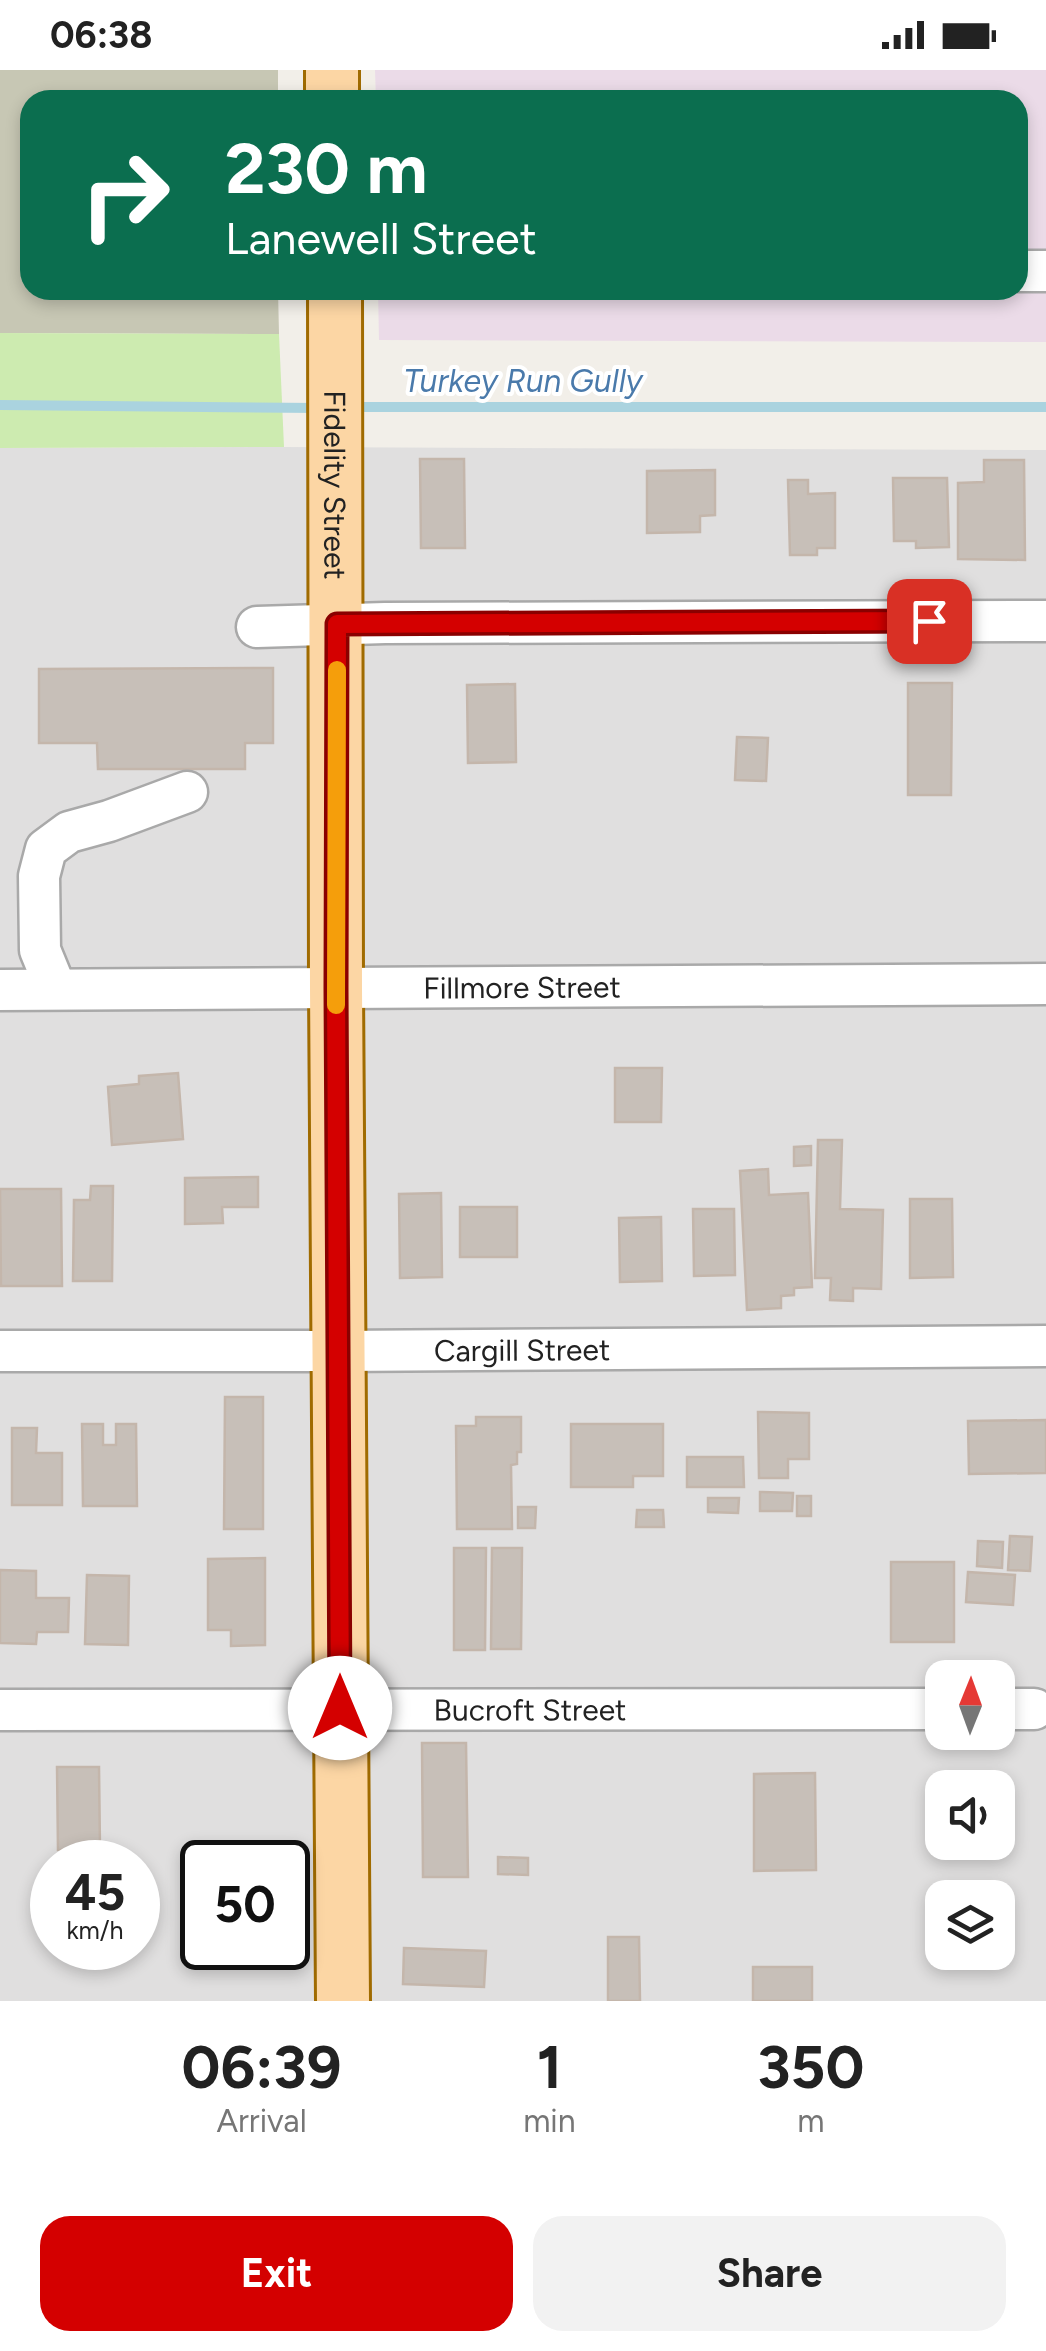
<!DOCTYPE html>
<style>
body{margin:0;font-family:Figtree,sans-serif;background:#f2f2f2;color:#222;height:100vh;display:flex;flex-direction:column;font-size:38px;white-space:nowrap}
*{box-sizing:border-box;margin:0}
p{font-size:32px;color:#767676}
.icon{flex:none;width:55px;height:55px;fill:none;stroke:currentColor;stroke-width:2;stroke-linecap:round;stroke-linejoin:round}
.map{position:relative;height:1931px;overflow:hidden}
.drawer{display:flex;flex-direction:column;background:#fff;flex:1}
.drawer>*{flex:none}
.top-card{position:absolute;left:20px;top:20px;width:1008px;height:210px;border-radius:30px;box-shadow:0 5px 15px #0003;background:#0b6e4f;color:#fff;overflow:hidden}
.needle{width:65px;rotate:1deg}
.buttons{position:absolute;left:925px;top:1590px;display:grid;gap:20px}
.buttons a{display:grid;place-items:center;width:90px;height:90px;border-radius:20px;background:#fff;box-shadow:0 5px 15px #0003;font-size:50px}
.speed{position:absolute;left:30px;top:1770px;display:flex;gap:20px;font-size:50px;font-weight:700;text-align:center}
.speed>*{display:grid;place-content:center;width:130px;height:130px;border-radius:50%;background:#fff;box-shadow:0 5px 15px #0003;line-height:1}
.speed small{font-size:25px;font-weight:400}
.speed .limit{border:5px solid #111;border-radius:15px;background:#fff;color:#111}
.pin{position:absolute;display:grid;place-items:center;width:85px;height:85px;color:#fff;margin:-42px;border-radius:20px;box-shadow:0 5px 15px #0006}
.me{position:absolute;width:110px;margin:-55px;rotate:0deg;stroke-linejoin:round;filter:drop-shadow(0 0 8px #0008)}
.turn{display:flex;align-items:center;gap:35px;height:210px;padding:0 40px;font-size:45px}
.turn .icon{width:130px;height:130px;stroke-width:2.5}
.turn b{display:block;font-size:70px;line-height:85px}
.eta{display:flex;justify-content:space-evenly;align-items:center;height:170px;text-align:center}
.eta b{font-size:60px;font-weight:700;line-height:70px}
.primary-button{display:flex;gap:20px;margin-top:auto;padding:20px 40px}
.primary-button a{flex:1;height:115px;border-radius:30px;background:#d40000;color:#fff;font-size:40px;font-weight:700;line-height:115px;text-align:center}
.primary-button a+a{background:#f2f2f2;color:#222}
.status{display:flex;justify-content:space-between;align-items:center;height:70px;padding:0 50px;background:#fff;direction:ltr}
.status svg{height:28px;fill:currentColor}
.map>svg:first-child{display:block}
.residential{fill:#e0dfdf;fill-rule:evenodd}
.industrial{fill:#ebdbe8}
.construction{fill:#c7c7b4}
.grass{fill:#cdebb0}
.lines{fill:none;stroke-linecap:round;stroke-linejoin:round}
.stream{stroke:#aad3df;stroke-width:10}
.building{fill:#c7bfb8;stroke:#c4b6ab;stroke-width:2.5}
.minor-casing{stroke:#a9a9a9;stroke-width:45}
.major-casing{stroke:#a06b00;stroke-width:58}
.minor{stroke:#fff;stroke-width:40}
.major{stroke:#fcd6a4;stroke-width:52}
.route-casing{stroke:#8a0000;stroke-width:25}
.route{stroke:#d40000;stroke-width:18}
.slow{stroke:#f59e0b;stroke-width:18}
.labels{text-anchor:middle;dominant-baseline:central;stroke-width:8;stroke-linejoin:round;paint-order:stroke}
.street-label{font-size:30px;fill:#222;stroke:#fff}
.water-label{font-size:32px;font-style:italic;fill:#4a7aab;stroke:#fff}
</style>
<div class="status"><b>06:38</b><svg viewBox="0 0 49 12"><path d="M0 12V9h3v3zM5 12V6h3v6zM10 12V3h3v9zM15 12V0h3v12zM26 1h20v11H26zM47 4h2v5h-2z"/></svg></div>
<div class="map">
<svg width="1046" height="1931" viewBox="0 0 1046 1931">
<rect width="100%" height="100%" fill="#f2efe9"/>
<!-- residential -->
<path class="residential" d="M284,377L1046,380V1931H0V378ZM942,1608H998V1662H942ZM942,1718H998V1772H942ZM52,1792H138V1878H52ZM202,1792H288V1878H202ZM942,1828H998V1882H942Z"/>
<!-- industrial -->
<path class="industrial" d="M375,0H1046V272L379,270L378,220H1018V30H376Z"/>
<!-- construction -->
<path class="construction" d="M0,0H278V30H30V220H278L279,264L0,263Z"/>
<!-- grass -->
<path class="grass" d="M0,263L279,264L284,377L0,378Z"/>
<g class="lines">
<!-- stream -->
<path class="stream" d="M0,335L319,338
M351,337H1046"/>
</g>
<!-- building -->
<path class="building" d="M420,389H464L465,478H421Z
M984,390H1024L1025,490L958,489V413L984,412Z
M715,400V445L700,446V462L647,463V401Z
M893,408H947L949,477L916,478V471H894Z
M788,410H808V424L835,423V478H817V485H790Z
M273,598V673H245V699H98L97,673H39V599Z
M908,613H952L951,725H908Z
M515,614L516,692L468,693L467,615Z
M737,667L768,668L766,711L735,710Z
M615,998H662L661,1052H615Z
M178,1003L183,1069L112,1075L108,1017L139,1014V1006Z
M818,1070H842L840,1139L883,1140L881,1219L853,1218V1231L830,1230L831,1208H815Z
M811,1076V1095L794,1096V1077Z
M768,1099L769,1125L808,1123L812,1217L794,1218V1225L781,1226V1238L747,1240L740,1101Z
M258,1107V1137H222L223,1153L185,1154V1108Z
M91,1116H113L112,1211H73L74,1130H90Z
M0,1119H61L62,1216H1Z
M441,1123L442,1207L400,1208L399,1124Z
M910,1129H952L953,1207L910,1208Z
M460,1137H517V1187H460Z
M693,1139H734L735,1205L694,1206Z
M661,1147L662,1211L620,1212L619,1148Z
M225,1327H263V1459H224Z
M758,1342L809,1343V1389H788V1408H759Z
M476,1347H521V1382H517V1394L511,1395L512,1459H457L456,1356H476Z
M1046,1350V1403L969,1404L968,1351Z
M82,1354H103V1375H116V1354H136L137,1436H83Z
M571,1354H663V1406H633V1417H571Z
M12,1358H37L36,1383H62V1435H12Z
M687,1387H743L744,1417H687Z
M760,1422L793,1423L792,1441H760Z
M797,1426H811V1446H797Z
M708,1428H739L738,1443L708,1442Z
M518,1437H536L535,1458H518Z
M637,1440H663L664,1457H636Z
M1010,1466L1032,1467L1030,1501L1008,1500Z
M978,1471L1003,1472L1002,1498L977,1496Z
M454,1478H486L485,1580H454Z
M492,1478H522L521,1579H491Z
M265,1488V1575L231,1576V1560H208V1489Z
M891,1492H954V1572H891Z
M0,1500L36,1501V1528H69L68,1562H37L36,1574L0,1573Z
M968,1502L1015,1505L1013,1535L966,1532Z
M87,1505L129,1506L128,1575L85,1574Z
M422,1673H466L468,1807H423Z
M57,1697H99L100,1779L58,1780Z
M815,1703L816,1800L754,1801V1704Z
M498,1787L528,1788V1805L498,1804Z
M608,1867H639L640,1931H608Z
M404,1878L486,1881L484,1917L403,1914Z
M753,1897H812V1931H753Z"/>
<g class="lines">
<defs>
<g id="minor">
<path d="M1018,201H1046"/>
<path d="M257,557L385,553L1046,551"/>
<path d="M56,919L40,880L39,806L46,779L69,762L109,751L187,722"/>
<path id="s1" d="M0,920L1046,914"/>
<path id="s2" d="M0,1281H340L1046,1276"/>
<path d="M998,1639H1034"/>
<path id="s3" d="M0,1640L942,1639"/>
</g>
<g id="major">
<path d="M332,0V30"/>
<path id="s4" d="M335,220L336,918L343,1931"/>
</g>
</defs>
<!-- minor casing -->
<use href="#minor" class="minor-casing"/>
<!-- major casing -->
<use href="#major" class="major-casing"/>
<!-- minor -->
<use href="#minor" class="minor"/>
<!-- major -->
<use href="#major" class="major"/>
</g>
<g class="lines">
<defs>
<path id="route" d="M340,1638L336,918L337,554L929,551"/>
</defs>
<!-- route casing -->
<use href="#route" class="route-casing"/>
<!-- route -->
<use href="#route" class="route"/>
<!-- slow -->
<path class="slow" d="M336,935L337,600"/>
</g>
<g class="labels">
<!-- street labels -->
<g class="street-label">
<text stroke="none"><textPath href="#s4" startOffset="195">Fidelity Street</textPath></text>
<text stroke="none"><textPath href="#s1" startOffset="522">Fillmore Street</textPath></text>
<text stroke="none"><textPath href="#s2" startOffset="522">Cargill Street</textPath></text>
<text stroke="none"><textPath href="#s3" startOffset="530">Bucroft Street</textPath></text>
</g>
<!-- water labels -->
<g class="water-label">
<text x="523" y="311">Turkey Run Gully</text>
</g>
</g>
</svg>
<div class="buttons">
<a><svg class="needle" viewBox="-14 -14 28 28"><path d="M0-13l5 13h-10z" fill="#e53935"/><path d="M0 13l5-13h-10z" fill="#767676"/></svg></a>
<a><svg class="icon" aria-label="sound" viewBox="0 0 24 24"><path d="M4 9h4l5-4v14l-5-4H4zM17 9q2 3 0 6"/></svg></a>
<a><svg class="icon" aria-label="layers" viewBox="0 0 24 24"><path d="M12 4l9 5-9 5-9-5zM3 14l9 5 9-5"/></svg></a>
</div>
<div class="speed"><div>45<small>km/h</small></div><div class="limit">50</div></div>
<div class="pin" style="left:929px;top:551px;background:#d93025"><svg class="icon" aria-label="arrive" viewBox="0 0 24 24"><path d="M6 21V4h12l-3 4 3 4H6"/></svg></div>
<svg class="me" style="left:340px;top:1638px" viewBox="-20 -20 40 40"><circle r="19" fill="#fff"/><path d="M0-13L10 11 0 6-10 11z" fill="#d40000"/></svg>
<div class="top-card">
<div class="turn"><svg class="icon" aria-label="right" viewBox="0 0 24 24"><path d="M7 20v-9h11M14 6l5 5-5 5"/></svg><div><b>230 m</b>Lanewell Street</div></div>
</div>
</div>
<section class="drawer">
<div class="eta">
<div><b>06:39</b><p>Arrival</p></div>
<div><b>1</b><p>min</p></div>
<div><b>350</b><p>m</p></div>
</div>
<div class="primary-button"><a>Exit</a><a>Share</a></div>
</section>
